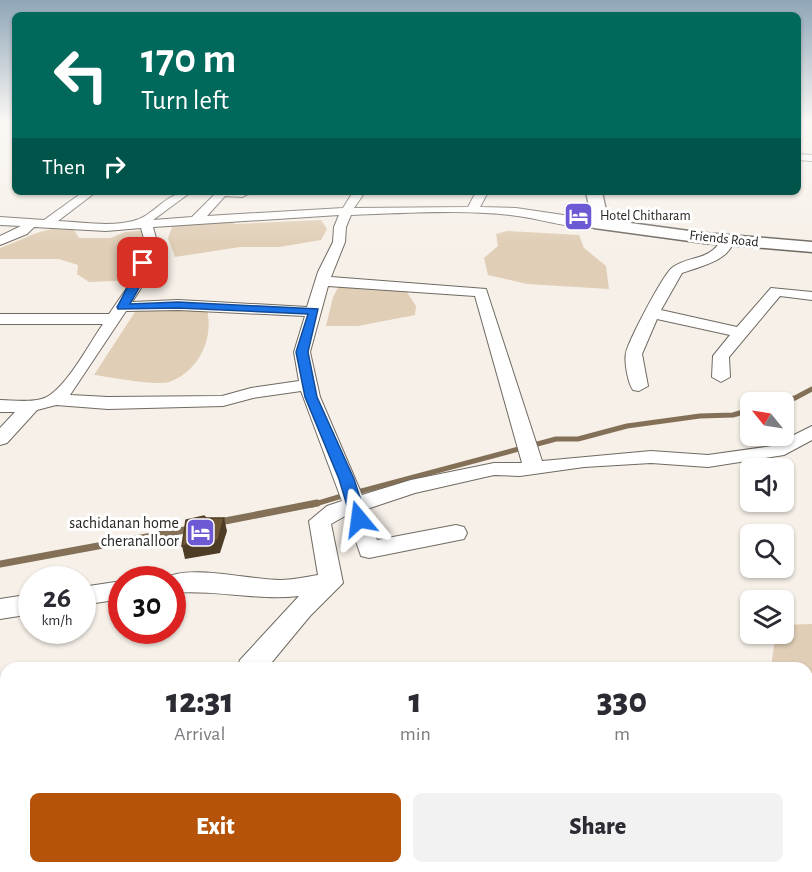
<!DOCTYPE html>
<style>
body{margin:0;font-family:"Alegreya Sans",sans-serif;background:#f2f2f3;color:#2b2b33;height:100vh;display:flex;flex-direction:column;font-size:22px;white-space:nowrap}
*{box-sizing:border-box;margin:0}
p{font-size:20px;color:#7c7c81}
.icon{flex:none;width:33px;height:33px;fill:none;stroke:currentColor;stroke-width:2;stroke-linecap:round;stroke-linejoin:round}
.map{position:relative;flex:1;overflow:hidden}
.panel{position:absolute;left:0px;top:662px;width:813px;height:212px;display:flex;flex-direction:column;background:#fff;border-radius:18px 18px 0 0;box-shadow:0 2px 4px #0004}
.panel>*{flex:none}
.hud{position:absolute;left:12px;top:12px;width:789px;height:183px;border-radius:9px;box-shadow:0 2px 4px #0004;background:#00695c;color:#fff;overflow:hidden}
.needle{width:39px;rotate:300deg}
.controls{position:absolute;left:740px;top:392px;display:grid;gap:12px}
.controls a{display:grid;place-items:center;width:54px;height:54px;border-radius:9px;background:#fff;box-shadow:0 2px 4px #0004;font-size:30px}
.speed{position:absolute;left:18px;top:566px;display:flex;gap:12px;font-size:30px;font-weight:700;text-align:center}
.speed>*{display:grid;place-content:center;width:78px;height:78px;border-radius:50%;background:#fff;box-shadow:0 2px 4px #0004;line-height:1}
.speed small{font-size:15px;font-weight:400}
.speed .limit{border:9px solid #d22;background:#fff;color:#111}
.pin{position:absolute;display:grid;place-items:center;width:51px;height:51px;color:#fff;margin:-26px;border-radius:12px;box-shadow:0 3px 9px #0006}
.me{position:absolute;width:66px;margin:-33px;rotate:344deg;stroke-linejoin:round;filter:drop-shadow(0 0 4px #0008)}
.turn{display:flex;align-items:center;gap:21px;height:126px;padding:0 30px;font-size:27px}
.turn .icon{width:78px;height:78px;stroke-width:2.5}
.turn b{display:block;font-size:42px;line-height:51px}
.then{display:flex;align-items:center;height:57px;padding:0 30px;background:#0003;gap:12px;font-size:22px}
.eta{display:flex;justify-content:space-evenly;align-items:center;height:102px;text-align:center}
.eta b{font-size:36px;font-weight:800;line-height:42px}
.button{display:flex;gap:12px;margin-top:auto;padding:12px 30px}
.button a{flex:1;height:69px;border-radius:9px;background:#b45309;color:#fff;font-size:24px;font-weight:800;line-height:69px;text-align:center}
.button a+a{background:#f2f2f3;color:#2b2b33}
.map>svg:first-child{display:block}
.green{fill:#e0ceb6}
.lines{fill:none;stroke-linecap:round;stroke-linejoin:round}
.stream-far1{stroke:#837057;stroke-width:5}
.stream{stroke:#837057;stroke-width:7}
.minor-casing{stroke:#6f6a62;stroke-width:2}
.secondary-casing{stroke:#6f6a62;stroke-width:3}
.minor{fill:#fff;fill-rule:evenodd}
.secondary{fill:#fff;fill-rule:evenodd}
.shaded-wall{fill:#4e3d26}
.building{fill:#6f5736;stroke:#4e3d26;stroke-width:1.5}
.route{fill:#1a73e8;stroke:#114b97;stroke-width:1.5}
.labels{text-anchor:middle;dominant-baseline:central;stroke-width:6;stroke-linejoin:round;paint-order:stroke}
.far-poi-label{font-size:14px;fill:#272421;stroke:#fff;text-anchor:start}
.far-street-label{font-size:14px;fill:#272421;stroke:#fff}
.poi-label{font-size:16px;fill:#272421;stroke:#fff;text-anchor:end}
</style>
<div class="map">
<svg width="812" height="872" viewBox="0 0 812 872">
<rect width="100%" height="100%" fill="#f6f0e8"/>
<!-- green -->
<path class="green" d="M223,217L235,224L321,220L327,229L321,240L279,247H240L175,257L168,238L174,222Z
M52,229L74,230L79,238H110L125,232L148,230L137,280L89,282L77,274L78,265L59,259H0V248C18,242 33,232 52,229Z
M507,231L579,235L584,248L606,266L609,289L527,284L488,275L484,258L498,246L496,234Z
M339,286L405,289L416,306L415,315L358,326H326L333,297Z
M141,307L207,310C214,338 199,372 169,382C156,386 109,377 94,375L135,312Z
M812,624V872H738L739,867H807V668L771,667L776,633H783V625Z"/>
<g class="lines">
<!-- stream-far1 -->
<path class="stream-far1" d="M777,402L795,398L812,389
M354,493L556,439H578L627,426L700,416L733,415L750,410
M312,505L345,495"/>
<!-- stream -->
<path class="stream" d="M220,522L317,503
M0,564L190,529"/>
<defs>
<path id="minor" d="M798,154L812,155V161L798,160Z
M83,192H96L58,221C82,222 110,227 133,221C155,216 164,192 191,192L153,220L192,217L217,192H252L242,197L225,196L207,216L343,208L353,192H365L354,208L468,207L476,192H488L480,207L516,208L604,221L606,224C596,234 545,221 530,218C476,208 407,213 351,215L346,227L345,242L331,277L486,289L542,461L651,451L708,455L772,446L812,426V440L784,455L708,467L651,463L584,467L520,476L494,475L415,493L367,509L377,540L456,525L464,527L467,533L464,539L369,558L361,556L347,515L331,524L343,583L310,616L267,668H237L240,660L299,596C257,601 215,589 172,593V579H163C188,563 249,580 280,580C292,580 305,577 318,575L309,521L327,506L342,501L301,391L253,398L223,406L108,409L56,405L37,410L7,443L0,445V428L15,412H0V400C14,400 38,404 50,395C70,381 89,344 103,324H0V314H109L127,288L145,242L141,228L106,231L34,227L27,234L0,245V236L21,226L0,225V217L44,220ZM339,215L334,227L333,242L318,272L307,307L178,300L132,302L141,288L157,242L153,227ZM328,286L475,296L522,463H494L411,480L362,495L320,397L310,352ZM178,310L305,316L294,352L299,381L251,388L222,396L108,397L70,395L126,311Z
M728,236L734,240C729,261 701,266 682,273L661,310L737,327L771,288L812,292V300L780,296L729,357L730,377L721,382L712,377L713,356L730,335L657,319L642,354L648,386L639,391L633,390C628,383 624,362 626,353C628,342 664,272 673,267C693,254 710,262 723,237Z
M122,581V599L82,605V587Z
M32,594V614L0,619V599Z
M347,867H413L411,872H349Z"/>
<path id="secondary" d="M586,192H602L608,220L704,233L812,242V252L704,243L594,228Z"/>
</defs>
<!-- minor casing -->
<use href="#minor" class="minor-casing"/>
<!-- secondary casing -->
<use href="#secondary" class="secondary-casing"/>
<!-- minor -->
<use href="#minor" class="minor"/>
<!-- secondary -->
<use href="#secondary" class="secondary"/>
</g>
<!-- shaded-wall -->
<path class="shaded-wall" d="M224,518L227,531L220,553L185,559L182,546Z"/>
<!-- building -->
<path class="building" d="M204,516L206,518H224L218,540L182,546L186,520Z"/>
<!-- sky -->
<linearGradient id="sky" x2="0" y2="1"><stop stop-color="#8fa6b7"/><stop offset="0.5" stop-color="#fbf8f5"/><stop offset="1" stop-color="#fbf8f5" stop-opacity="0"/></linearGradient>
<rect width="812" height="245" fill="url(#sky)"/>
<!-- route -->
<path class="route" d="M143,260L148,263L139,288L130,304L178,302L318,309L308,352L317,397L354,479L367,519L364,523H353L351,519L339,479L305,397L296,352L308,314L178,308L118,309L117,307C123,298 138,262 143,260Z"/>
<!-- icons -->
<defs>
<symbol id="hotel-square" viewBox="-11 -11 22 22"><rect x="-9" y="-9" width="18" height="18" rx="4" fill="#6c59d3" stroke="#fff"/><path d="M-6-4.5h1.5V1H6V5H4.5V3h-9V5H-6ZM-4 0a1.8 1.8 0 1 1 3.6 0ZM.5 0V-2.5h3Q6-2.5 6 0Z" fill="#fff"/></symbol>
</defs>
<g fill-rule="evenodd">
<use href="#hotel-square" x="562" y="200" width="33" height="33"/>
<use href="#hotel-square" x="184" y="516" width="33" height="33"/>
</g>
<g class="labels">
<!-- far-poi labels -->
<g class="far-poi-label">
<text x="600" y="216">Hotel Chitharam</text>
</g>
<!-- far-street labels -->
<g class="far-street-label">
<text transform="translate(724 239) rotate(6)">Friends Road</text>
</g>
<!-- poi labels -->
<g class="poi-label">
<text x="179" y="523">sachidanan home<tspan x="179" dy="18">cheranalloor</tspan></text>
</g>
</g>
</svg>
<div class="controls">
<a><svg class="needle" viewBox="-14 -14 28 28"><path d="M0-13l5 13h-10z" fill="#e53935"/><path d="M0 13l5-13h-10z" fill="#7c7c81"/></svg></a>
<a><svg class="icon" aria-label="sound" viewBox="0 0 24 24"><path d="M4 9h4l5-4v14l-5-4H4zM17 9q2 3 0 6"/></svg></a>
<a><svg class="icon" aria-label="search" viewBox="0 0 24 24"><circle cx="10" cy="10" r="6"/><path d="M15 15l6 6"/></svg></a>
<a><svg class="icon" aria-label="layers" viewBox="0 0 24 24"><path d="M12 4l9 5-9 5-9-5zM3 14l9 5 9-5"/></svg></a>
</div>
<div class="speed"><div>26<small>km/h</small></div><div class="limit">30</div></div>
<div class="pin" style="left:143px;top:263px;background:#d93025"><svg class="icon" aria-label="arrive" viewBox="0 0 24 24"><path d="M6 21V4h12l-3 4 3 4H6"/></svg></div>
<svg class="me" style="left:359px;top:519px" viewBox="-20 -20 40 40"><path d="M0-17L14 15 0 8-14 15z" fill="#1a73e8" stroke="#fff" stroke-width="4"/></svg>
<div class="hud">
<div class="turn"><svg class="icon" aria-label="left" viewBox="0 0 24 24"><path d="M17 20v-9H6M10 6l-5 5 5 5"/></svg><div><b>170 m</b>Turn left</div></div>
<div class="then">Then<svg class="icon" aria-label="right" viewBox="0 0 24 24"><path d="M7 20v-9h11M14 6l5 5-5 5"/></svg></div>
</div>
<section class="panel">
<div class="eta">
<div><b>12:31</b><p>Arrival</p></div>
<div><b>1</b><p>min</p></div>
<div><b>330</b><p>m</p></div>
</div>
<div class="button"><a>Exit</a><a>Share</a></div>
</section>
</div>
